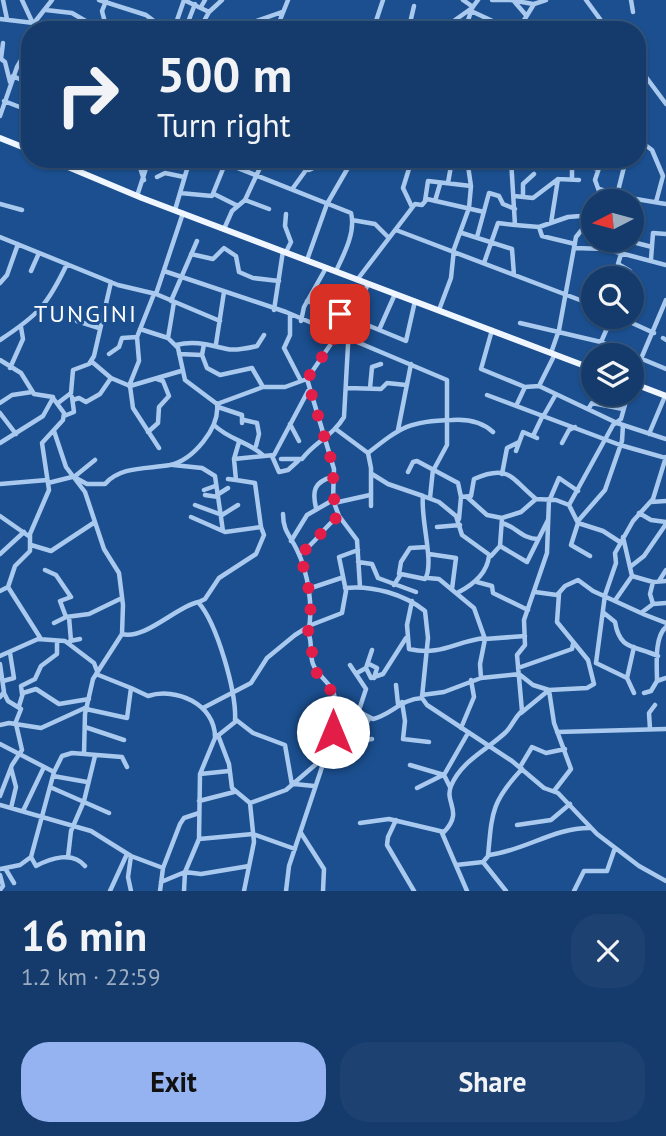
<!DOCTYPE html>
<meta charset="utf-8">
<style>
body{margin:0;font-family:"PT Sans",sans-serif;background:#1d4271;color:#f1f3f6;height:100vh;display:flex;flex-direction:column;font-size:26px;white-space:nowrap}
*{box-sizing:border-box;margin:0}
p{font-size:23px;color:#9dadc1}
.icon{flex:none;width:38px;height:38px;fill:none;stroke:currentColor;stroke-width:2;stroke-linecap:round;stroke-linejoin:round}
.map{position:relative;height:891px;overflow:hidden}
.details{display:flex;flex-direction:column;background:#143b6b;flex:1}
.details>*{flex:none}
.banner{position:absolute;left:21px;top:21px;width:625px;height:147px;border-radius:28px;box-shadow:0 2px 5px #0004,0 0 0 2px #33557e;background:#143b6b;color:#f1f3f6;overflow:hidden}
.needle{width:46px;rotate:264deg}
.controls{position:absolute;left:581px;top:189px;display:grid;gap:14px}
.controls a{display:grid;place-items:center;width:63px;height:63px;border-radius:50%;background:#143b6b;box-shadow:0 2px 5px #0004,0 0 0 2px #33557e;font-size:35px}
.pin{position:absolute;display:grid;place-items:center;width:60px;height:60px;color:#fff;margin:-30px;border-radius:14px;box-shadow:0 4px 10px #0006}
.me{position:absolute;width:77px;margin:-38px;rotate:0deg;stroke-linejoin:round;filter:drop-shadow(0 0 5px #0008)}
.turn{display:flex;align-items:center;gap:24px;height:147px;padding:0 21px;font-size:32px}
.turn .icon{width:91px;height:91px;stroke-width:2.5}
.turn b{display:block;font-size:49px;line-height:60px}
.round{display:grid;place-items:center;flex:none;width:74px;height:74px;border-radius:28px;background:#1d4271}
.summary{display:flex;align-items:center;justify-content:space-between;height:119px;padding:0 21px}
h1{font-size:42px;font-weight:700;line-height:52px}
.cta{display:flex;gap:14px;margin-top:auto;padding:14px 21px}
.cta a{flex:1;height:80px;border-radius:28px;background:#95b2f1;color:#111;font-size:28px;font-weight:700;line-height:80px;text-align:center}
.cta a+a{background:#1d4271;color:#f1f3f6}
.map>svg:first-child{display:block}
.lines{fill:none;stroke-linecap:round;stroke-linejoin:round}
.minor{stroke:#a9c9ee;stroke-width:4.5}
.major{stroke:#f0f6ff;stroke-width:6}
.route{stroke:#e11d48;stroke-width:12;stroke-dasharray:0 21.6}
.labels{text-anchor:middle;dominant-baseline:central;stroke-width:6;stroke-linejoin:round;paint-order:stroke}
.quarter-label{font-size:24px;letter-spacing:2px;fill:#fff;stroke:#1b4f8f}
</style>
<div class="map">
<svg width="666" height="891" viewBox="0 0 666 891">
<rect width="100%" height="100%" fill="#1b4f8f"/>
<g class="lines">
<!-- minor -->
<path class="minor" d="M3,0L7,19
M22,0L36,30
M99,0L146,15L162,27L179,30
M184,0L209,12
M463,0L473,7
M492,0H511
M511,0L533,4
M513,0L525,14
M586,0L608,30
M631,0L633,12
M106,1L102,11L107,30
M201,7L205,0
M46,10L72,13L101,30
M471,11L499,24
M0,19L34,23L52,0
M376,21L407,26
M411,22L415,28L422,30
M36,28L46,30
M174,29L184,0
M185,30L195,4
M199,30L209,12L222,0
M247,30L251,23L282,12
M273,30L278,25L288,0
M373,30L383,0
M401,30L410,23L414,6
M441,30L472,8
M465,30L472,8L478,0
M518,30L534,4L546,0
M0,58L5,62L10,82
M1,59L3,43
M637,65L666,104
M13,76L30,84
M4,101L30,111
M0,116L17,67L30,45
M26,125L30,115
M637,139L652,150L663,176L656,202
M131,159L139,164L144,180
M215,159L351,213C356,232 344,254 336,271
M339,159L350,165
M412,159L403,188L412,207
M429,159L450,165
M511,159L515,225L539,227L542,236L575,244
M558,159L599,169
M452,160L482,165L525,159
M309,170L333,159
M157,177L165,173L184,177
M572,179V159
M448,183L452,160
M293,188L314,159
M599,189L624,197L666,204
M180,193L212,196L227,159
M214,194L238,206
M617,195L626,159
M137,196L149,159
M514,196L533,198L558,179L579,180
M523,196V184L534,174
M245,200L269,209
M425,201L428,181L471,186
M435,201L440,184
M596,201L599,191L595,180L602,159
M0,204L22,210
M175,210L190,159
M352,220L375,224L389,238
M551,223L558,179
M539,227L568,217L593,215
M224,229L232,211L245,200L264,159
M396,230L593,305
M462,233L512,249L514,275
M0,237L118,285L156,294L220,321
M477,237L489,193L499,196L503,204L515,209
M625,240L652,247
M574,248L605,249L666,265
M286,252L291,242L285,226L286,214
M191,254L213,259L224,248L236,256L239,272L253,278L279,281
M621,254L618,264L630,271L629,278
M651,259L653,233L666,234
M307,260L327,204L353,159
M484,263L498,223L515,225
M31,271L39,253
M164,271L286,312L447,380V445L434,469
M357,280L415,204L422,205L427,199L484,212
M0,283L7,275L18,244
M156,294L183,213
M171,301L197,241
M307,301L340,314L335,334
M274,310L283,251
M439,310L451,278L454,249L469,208L471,186L467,159
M338,313L406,341L415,301
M290,316V335L284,348L301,381
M619,317L654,333
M77,321L99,328
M301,321L304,307L326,268
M520,323L601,342L666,369
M140,329L168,338
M379,330L395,294
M492,330L481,369L525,387
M337,335L307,379L334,469L333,500L339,516L357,540L360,587
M663,338L666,340
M0,340C38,315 47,306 67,264
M601,342L612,317
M204,344L202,355L207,368L220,375L252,368L263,387
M216,344L224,292
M176,345C195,340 209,345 227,349C236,351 248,348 257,346L264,335
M551,353L559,330L576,237L593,216
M109,354L119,347L122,338L137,337
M179,354L202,355
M0,360L21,373L34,394L53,397
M91,361L111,378L130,386L133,408L159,448
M10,368L23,339L21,327
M632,380L666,300
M129,386L139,361L137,337L154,294
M130,386L181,371
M539,386L617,423L666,439
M347,388L381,389L387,383L406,385
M370,388L372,367L381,364
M487,395L620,445L666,458
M73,400L79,398L86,402L100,394L111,378
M0,403L12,395L32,392
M58,403L71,393L73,370L89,364L94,356L111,282
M217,404L263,387H285L307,379
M517,404L525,387L539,386L555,354
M218,407L242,415V423
M589,408L592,403L623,409
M0,413L16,434
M544,415L556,394
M64,416L74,412L72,397
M244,420L257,423L259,434L256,446
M290,424L299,441
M214,425C229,440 250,442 264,456L274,455L308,391
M337,430L368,453L371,468V506
M398,430L411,364
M54,431L66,467L85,492L104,549L119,573L123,605L122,634L93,679L85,714L84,754
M148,432L158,423L159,407L169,396L163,381L157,379
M649,434L665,396
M533,436L543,415
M0,443L43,416L53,398L64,413L63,420L42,443L49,490L30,534V551L15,566L8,587L41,639
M562,443L569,430L575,427
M516,451L523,432L537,438
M368,453C401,427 409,421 452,420C466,419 481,421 493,432
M272,456L279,472L288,470L298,461
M234,459L264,456
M281,459H302C314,442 333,436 344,417L349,327L368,284
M173,465L202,468L215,476L223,531
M408,472L413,462L417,461L458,483L461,497L459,519
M372,474L388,484L423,496C420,518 435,564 425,579L401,574L394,585
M502,474L507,448L519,442
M74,477L87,484H105C120,466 148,469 170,465C193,460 220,428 217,404L185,380L178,348L168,338L174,302
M74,477L95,460
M228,479L236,480
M48,483L72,477
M0,484L47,480
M204,490L215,486
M205,495L218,497
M217,495L228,488
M423,496L439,502L456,516L462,535L491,556L500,546L502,518L521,512L536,499
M461,497L471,496L474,479C510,463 512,480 536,499L556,500L569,505
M467,497L487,515L502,518
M430,498L433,469
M550,499L559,478L578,491
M651,502L666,501
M334,503L370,495
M195,505L222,515L238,505
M316,508C312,491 314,482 332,477
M639,513L651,520L666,522
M283,514C283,531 290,535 297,550C308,572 314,609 308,632C313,643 309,653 313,664C317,675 328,681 333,691C340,711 332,745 321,761L322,767L289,866L286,891
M0,516L30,537
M191,517L225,532L261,527L255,483L236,480L234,459L239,442
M578,521L605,490L622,441L623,425
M502,523C517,527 522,539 538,539
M578,523L603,531L620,542
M437,527L460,525
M291,541L307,515L333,500
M31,545L51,551L95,522
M500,546L527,562L548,520
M0,554L24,532
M299,554C316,544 323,527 339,516
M429,554L456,558L452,589
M590,556L571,545L578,523L569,505L613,425L621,419L628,394
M358,562L372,564L378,578L416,592
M630,567L644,556L666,524
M45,570L56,575L71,597L60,601L66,617
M399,574L401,562L410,548L427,547
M632,576L653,582L666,581
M428,578L439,579L474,608L485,639L525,636
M659,581L666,570
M477,582L492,586L493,593L528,610
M345,588C372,585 404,594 425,611L428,638L422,697
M308,589L341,578
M0,591L8,587
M535,592L557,595L565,586L578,580L593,591L641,613L653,604L666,603
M457,593C473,585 487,574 489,556
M616,599L632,576L623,537
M412,601L407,625L409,649C441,656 454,642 484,638
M199,602L205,599L219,578L256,554L264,535L261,527
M653,604L650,594L653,582
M604,613L615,622C620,651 634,645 658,656
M643,614L666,623
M69,617L71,641
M54,623L66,617L89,614L122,598
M122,634C145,640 176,607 198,602C217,623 237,693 235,722L215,738L200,774L199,839L185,872L161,882
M70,641L80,639
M0,656L38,639L65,641L94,663L97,671
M596,663L605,595L616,563L615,553L633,521L653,499L666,457
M596,663L627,678L634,693
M0,664L4,692L0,697
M369,664L377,668L374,678
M350,665L366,689L358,713
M366,668L371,678L383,674L406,638
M518,668L572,649L573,644
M357,673L366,668L372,650
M481,678L480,664L485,639
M627,678L634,647
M3,681L14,678L10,653
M657,681C657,666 654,637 666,627
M396,685L398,704
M131,688L148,696C176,687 215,704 215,737
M4,693L8,701L21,709L15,724
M644,693L651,691L657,681L666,678
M22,694L21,686L35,679L41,666L57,654V641
M422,695L444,692L481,678L519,674L533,685L549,690L554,723L571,769L554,791
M402,702L405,721L403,739L429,742
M346,705L373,719C391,715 401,699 422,698L427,705L512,761L544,788L558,793L597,834L639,866L666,881
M19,706L23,693L36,689L59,704L89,699
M203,708L251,683L267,658L295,635L311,625L342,613L346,591L339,557L358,550
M86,709L127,718L131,688L96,674
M521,713L549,690L587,688L594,684L588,660L557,622L559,594
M235,719L253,733L285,745L292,785
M0,725L9,723L41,728L87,707
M85,727L124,740
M461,728L474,697L471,680
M650,729L649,713L655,705
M557,732L666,729
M218,735L229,764L232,788L250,803L286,790L322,759
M360,739L369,718
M333,741L339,738L353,742L372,739
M0,744L54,772
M410,765L444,775
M520,767L532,747L546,753L565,749
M200,774L229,771
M53,776L87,782
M294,784L314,786
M50,787L109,813
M450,787L444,775L468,733
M417,788L443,775
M0,796L12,765L22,750L16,724
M199,801L234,792
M0,805L91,831L131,856L163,868
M11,808L16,787L11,768
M23,811L44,767
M396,820L388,837L387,845L414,891
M360,823L389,819L444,832C464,811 444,803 451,786C461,761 487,750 506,732C512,726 515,717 522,711L517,655L525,645L524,620L547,553L549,499
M517,825L551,820L570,804
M301,833L324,869L323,891
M442,833L467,891
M199,839L253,834L295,849
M131,856L128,877L131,891
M488,856C492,813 491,802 522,769
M31,857L36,866C51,858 73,851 85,866
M68,857L71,831L84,801L95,756
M483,862L489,855C524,851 555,827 591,828
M456,865L483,862L506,891
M5,868L14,883
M0,869L20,865L31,857L54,772L62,756L72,753L122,757L127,767
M185,872L201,874L249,866
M0,875L3,886L0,890
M110,891L127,854
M160,891L163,868L180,824L184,818L199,813
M184,891L185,872
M244,891L254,842L250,803
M574,891L584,871H607L615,848"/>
<!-- major -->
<path class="major" d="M0,138L30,150
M49,159L142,198L593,369
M632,383L666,396"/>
</g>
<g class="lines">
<!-- route -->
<path class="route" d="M333,732V693L316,672L308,632C314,607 308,578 299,554C316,544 323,527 339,516L332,492L334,469L307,379L337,335L340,314"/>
</g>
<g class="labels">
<!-- quarter labels -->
<g class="quarter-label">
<text x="86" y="313">TUNGINI</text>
</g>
</g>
</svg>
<div class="controls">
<a><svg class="needle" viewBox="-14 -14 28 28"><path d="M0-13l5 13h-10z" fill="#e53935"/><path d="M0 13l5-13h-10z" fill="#9dadc1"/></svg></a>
<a><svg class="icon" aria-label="search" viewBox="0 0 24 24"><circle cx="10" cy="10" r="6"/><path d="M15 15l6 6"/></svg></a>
<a><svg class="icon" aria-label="layers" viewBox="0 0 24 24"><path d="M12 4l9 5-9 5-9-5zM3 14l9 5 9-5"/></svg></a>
</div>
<div class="pin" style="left:340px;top:314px;background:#d93025"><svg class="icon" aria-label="arrive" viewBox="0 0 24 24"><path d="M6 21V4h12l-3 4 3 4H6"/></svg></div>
<svg class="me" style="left:333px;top:732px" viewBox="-20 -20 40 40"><circle r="19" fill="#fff"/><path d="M0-13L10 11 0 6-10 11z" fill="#e11d48"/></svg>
<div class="banner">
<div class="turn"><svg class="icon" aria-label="right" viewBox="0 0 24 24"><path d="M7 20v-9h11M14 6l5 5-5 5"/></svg><div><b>500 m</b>Turn right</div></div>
</div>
</div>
<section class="details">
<div class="summary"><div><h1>16 min</h1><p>1.2 km · 22:59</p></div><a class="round"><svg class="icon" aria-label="close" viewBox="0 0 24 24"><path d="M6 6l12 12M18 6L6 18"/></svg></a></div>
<div class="cta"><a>Exit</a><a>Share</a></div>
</section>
